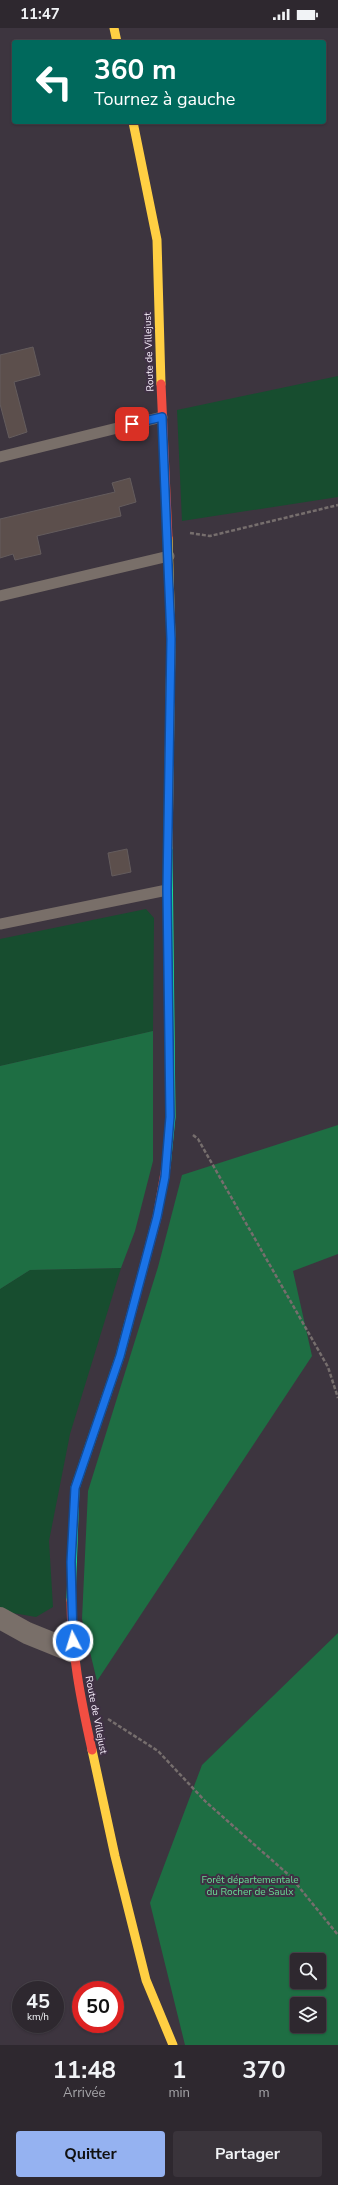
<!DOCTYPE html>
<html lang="fr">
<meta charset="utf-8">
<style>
body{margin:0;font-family:"Nunito Sans",sans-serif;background:#3a343b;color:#f1f3f6;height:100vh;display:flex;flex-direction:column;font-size:15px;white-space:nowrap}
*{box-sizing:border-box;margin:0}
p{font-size:13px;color:#a7a6aa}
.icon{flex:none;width:22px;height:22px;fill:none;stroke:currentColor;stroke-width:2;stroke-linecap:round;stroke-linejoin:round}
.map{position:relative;height:2017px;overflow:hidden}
.panel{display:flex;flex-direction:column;background:#2e282f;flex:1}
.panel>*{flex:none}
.banner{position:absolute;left:12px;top:12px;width:314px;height:84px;border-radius:4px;box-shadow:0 1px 3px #0004,0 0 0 1px #49444b;background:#00695c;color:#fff;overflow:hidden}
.fabs{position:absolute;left:290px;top:1925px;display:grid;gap:8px}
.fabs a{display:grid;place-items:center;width:36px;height:36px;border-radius:4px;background:#2e282f;box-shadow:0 1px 3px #0004,0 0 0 1px #49444b;font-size:20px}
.speed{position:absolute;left:12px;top:1953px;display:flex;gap:8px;font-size:20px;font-weight:700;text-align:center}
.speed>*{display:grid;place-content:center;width:52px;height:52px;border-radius:50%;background:#2e282f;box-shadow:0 1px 3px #0004,0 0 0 1px #49444b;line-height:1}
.speed small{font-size:10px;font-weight:400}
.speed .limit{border:6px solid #d22;background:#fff;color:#111}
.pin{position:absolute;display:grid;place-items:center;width:34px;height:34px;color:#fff;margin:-17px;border-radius:8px;box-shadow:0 2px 6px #0006}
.me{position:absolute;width:44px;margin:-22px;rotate:355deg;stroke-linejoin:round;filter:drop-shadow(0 0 3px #0008)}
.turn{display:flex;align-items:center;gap:14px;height:84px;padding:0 16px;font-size:18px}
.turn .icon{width:52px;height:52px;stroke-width:2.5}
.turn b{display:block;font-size:28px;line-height:34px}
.eta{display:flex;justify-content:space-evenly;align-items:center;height:68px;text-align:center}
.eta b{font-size:24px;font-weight:700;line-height:28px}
.primary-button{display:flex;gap:8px;margin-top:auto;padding:8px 16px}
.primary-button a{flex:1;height:46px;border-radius:4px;background:#95b2f1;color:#111;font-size:16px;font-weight:700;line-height:46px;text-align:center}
.primary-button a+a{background:#3a343b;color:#f1f3f6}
.status{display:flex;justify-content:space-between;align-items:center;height:28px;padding:0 20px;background:#2e282f;direction:ltr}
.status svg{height:11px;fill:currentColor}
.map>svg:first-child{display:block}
.green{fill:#174d2f}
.forest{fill:#1e6e43;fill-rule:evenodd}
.building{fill:#5c4f4c;stroke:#645c5d}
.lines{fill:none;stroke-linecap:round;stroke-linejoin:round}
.path{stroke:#766e6d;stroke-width:2.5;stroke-dasharray:4 2;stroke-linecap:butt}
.lane{stroke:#796f69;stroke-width:11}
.street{stroke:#796f69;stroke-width:22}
.fast{stroke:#16e098;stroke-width:9}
.slow{stroke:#ffcf43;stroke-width:9}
.jam{stroke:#f24e42;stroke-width:9}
.route-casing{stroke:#114b97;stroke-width:10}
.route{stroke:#1a73e8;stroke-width:7}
.labels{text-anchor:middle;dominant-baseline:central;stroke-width:4;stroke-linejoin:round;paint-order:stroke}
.street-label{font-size:10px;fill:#f7eefb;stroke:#3f3044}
.park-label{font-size:10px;fill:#69dc94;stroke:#3f3044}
</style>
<div class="status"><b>11:47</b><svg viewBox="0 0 49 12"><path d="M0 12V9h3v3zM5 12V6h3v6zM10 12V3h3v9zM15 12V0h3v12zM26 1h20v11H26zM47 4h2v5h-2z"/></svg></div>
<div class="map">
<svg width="338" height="2017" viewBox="0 0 338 2017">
<rect width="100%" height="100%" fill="#3d353f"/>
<!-- green -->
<path class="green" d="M338,348V469L182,493L177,382Z
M146,881L154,890L153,1003L0,1038V911Z
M121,1240L70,1406L49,1513L53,1579L36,1589L7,1584L0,1580V1261L30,1242Z"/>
<!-- forest -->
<path class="forest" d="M153,1003V1133L135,1203L121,1240L30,1242L0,1261V1038Z
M338,1097V1226L293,1243L312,1328L97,1653L82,1591L88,1463L158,1239L182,1147Z
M338,1605V2017H185L150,1875L202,1737ZM297,1932H319V1954H297ZM297,1976H319V1998H297Z"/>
<!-- building -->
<path class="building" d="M33,319L40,347L14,354L27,404L9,410L0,376V327Z
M130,450L136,474L119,479L121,488L37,508L41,526L15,532L13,526L0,530V491L115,464L112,455Z
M127,821L131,844L112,848L108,825Z"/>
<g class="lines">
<!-- path -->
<path class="path" d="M190,505L210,508L338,477
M193,1107L198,1111L328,1339L338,1370
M108,1691L158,1723L206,1774L290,1848L338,1907"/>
<!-- lane -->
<path class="lane" d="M0,429L162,389
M0,568L169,528
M0,896L167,862"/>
<!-- street -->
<path class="street" d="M0,1590L27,1605L74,1624"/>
<!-- fast -->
<path class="fast" d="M166,1139L171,1089L168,820
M71,1572L75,1460L120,1328L129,1294"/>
<!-- slow -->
<path class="slow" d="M114,0L117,14
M133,94L157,212L161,356
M168,820L171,611L168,510
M92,1722L115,1828L146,1952L173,2017"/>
<!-- jam -->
<path class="jam" d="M161,356L168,510
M129,1294L157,1189L166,1139
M71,1572C71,1623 81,1673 92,1722"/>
</g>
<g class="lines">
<defs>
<path id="route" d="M73,1613L71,1534L75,1460L120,1328L157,1189L165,1149L170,1089L167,862L171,611L162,389L132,396"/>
</defs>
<!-- route casing -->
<use href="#route" class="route-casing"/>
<!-- route -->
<use href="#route" class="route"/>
</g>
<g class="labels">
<!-- street labels -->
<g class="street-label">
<text transform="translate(149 324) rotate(-92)">Route de Villejust</text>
<text transform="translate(96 1687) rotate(79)">Route de Villejust</text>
</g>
<!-- park labels -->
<g class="park-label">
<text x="250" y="1852">Forêt départementale<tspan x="250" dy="12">du Rocher de Saulx</tspan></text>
</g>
</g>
</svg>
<div class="fabs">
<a><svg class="icon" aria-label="search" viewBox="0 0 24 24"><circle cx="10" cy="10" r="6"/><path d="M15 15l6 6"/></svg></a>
<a><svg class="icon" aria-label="layers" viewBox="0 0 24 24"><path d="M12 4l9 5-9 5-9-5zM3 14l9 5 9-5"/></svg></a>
</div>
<div class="speed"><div>45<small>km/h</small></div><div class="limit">50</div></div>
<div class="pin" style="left:132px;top:396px;background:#d93025"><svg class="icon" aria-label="arrive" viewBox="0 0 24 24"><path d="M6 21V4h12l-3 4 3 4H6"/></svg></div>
<svg class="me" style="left:73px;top:1613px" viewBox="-20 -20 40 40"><circle r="17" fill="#1a73e8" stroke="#fff" stroke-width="3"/><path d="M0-11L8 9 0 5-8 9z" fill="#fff"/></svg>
<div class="banner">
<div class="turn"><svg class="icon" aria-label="left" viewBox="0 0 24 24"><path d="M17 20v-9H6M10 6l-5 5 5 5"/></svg><div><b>360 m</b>Tournez à gauche</div></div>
</div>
</div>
<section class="panel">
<div class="eta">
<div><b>11:48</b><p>Arrivée</p></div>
<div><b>1</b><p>min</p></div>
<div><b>370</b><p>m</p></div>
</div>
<div class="primary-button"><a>Quitter</a><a>Partager</a></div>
</section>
